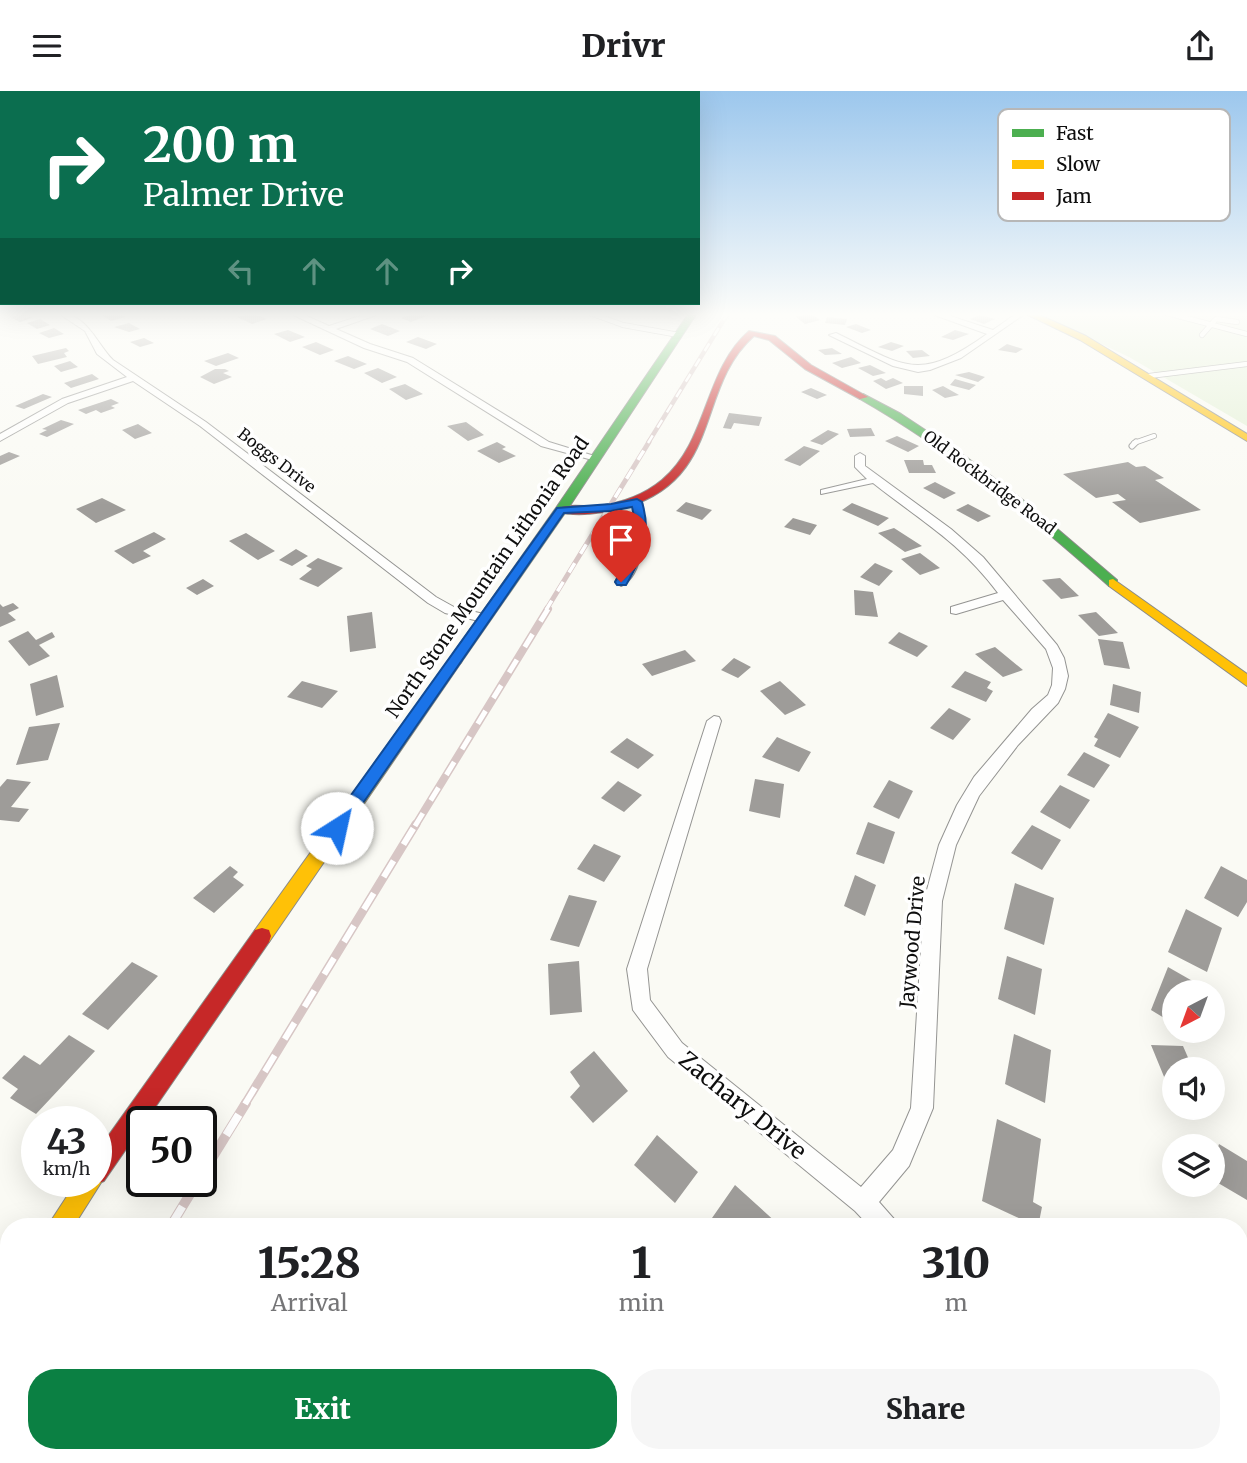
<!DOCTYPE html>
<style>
body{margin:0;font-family:Merriweather,serif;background:#f6f6f6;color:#202124;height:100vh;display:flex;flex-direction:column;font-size:26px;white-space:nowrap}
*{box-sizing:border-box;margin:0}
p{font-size:23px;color:#757577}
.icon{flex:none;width:38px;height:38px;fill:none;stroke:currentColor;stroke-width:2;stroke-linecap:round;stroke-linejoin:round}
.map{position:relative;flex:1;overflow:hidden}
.details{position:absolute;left:0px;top:1127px;width:1248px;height:245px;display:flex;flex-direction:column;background:#fff;border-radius:28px 28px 0 0;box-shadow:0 7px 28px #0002}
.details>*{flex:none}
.banner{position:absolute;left:0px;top:0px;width:700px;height:214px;box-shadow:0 7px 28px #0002;background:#0b6e4f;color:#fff;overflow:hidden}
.needle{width:46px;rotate:221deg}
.tools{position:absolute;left:1162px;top:889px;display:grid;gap:14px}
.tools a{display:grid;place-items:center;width:63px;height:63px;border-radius:50%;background:#fff;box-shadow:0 7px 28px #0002;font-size:35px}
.speed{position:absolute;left:21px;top:1015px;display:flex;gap:14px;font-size:35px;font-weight:700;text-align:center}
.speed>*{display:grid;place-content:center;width:91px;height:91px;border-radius:50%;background:#fff;box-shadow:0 7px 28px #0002;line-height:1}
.speed small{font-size:18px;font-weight:400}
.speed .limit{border:4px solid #111;border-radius:10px;background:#fff;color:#111}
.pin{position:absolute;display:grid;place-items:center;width:60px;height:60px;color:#fff;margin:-72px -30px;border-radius:50% 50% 50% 0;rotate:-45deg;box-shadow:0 0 7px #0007}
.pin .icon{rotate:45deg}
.me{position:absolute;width:77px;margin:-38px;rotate:35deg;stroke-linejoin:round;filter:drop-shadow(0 0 5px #0008)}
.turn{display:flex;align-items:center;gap:24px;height:147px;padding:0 28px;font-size:32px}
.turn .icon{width:91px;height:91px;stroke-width:2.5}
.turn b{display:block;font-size:49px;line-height:60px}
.lanes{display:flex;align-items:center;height:66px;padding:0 28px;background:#0003;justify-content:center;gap:35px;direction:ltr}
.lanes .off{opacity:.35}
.eta{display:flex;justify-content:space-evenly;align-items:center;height:119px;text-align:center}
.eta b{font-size:42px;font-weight:800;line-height:49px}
.cta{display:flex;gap:14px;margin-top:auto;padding:14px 28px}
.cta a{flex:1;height:80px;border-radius:28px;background:#0b8043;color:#fff;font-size:28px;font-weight:800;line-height:80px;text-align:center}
.cta a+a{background:#f6f6f6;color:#202124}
header{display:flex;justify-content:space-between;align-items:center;height:91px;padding:0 28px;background:#fff;font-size:32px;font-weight:800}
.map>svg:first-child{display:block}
.green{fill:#e3f0d5}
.building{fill:#9e9c99}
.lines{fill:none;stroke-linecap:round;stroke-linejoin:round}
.lane-far1-casing{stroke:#949492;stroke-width:6}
.lane-casing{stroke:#949492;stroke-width:7}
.street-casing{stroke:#949492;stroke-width:2}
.fast-casing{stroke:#8b8b88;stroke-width:2}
.slow-casing{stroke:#8b8b88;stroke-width:2}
.jam-casing{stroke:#8b8b88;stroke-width:2}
.lane-far1{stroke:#fefefd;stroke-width:4.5}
.lane{stroke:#fefefd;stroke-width:5}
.street{fill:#fefefd;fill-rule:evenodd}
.fast{fill:#4caf50;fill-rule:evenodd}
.slow{fill:#ffc107;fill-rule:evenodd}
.jam{fill:#c62828;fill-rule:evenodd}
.rail-far4-casing{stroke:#d7c6c5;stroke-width:4.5}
.rail-far3-casing{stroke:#d7c6c5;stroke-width:5}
.rail-far2-casing{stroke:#d7c6c5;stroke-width:8}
.rail-far1-casing{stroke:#d7c6c5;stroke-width:9}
.rail-casing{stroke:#d7c6c5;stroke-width:10}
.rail-far4{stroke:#fff;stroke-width:2.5;stroke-dasharray:9;stroke-linecap:butt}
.rail-far3{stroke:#fff;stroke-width:3.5;stroke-dasharray:11;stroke-linecap:butt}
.rail-far2{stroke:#fff;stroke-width:5;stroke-dasharray:15;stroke-linecap:butt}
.rail-far1{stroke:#fff;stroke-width:6;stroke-dasharray:19;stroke-linecap:butt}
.rail{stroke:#fff;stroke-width:8;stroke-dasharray:24;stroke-linecap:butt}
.route{fill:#1a73e8;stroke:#114b97;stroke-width:2}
.labels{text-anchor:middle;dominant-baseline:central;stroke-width:7;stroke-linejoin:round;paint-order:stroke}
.far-street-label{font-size:16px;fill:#0e0e0e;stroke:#fff}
.street-label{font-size:19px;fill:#0e0e0e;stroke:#fff}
.near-street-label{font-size:23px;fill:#0e0e0e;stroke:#fff}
.key{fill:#fff;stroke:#b7b7b7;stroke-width:2}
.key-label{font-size:19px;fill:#0e0e0e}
</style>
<header><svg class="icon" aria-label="menu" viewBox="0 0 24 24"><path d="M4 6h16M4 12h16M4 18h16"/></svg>Drivr<svg class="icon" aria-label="share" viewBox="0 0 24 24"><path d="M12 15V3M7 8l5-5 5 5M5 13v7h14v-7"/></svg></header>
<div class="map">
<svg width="1247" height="1372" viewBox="0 0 1247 1372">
<rect width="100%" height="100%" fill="#fafaf4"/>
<!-- green -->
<path class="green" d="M1036,222H1247V335L1129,266Z"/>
<!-- building -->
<path class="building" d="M23,222L32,224L28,225L32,227L20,231L10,226Z
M98,222H120L126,226L111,230Z
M252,222L267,228L252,233L237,226Z
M414,222H432V223L411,231L401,227Z
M812,223L820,229L805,233L795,225Z
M980,224L995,228L984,233L970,228Z
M827,226L847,228L845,234L825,232Z
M40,228L50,234L37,238L27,232Z
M129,232L140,238L129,241L114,236Z
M382,233L400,240L388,245L370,238Z
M856,233L871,239L862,242L846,236Z
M54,237L64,243L49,247L39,242Z
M288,239L305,246L290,251L274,243Z
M955,239L969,243L953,249L941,246Z
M418,246L437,253L426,258L406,251Z
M144,247L154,252L140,256L130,251Z
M316,251L334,259L320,264L302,256Z
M891,251L904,255L892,260L878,256Z
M1007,253L1023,258L1016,262L998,259Z
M66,257L69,260L64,262L67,266L38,273L32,265Z
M832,257L842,263L825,264L818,259Z
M922,259L930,265L913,267L906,260Z
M228,262L239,267L216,275L204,270Z
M348,265L367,273L354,278L334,270Z
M851,266L861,272L842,277L832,272Z
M70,270L78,276L61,281L54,275Z
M870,274L886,282L873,285L858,277Z
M378,277L397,286L382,292L364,282Z
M215,278H225L229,280L223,282L232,286L214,293L200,286Z
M969,281L985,286L978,291L955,284Z
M92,283L99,288L71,297L64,292Z
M881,287L886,290L893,287L903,292L886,298L873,290Z
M955,288L976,294L969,299L950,294Z
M405,293L423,303L406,309L389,298Z
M904,295H923V305L904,303Z
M943,295L959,304L945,307L932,299Z
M811,297L827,304L817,308L801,301Z
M43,303L52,306L24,318L15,315Z
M111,308L119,312L111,315L115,317L101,322L96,319L86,323L78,319Z
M729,322L762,326L759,335L734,332L731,338L723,337Z
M61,329L74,333L47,346L39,343L47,339L42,338Z
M466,331L484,344L468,350L447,335Z
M138,333L152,342L135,348L122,339Z
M871,337L875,345L850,346L847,338Z
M828,339L839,343L822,354L810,350Z
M897,345L919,355L908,361L885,350Z
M497,351L506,356L502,358L516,365L499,372L477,360Z
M804,355L820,360L800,375L784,369Z
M9,361L20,365L0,374V365Z
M904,369H923L924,374H932L936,382H909Z
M1128,371L1136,376L1145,375L1164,387L1155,389L1201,419L1140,432L1112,411L1126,409L1118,403L1096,407L1063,383Z
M935,391L956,402L944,408L923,397Z
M102,407L126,419L96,432L76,418Z
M686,411L712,419L702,429L676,420Z
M852,412L889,427L878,435L842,419Z
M968,413L991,425L978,431L956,419Z
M793,427L817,434L810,444L784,436Z
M894,437L922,455L905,461L878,442Z
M154,441L166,448L143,460L151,465L133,473L114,460Z
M246,442L275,460L258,469L229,450Z
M296,458L308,465L292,475L279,469Z
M920,462L940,477L920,484L901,468Z
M318,467L343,477L318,496L299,488L312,478L306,475Z
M875,472L893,480L879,495L860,486Z
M1060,487L1079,505L1061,508L1042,489Z
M203,488L214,495L197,504L186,497Z
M854,499L873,501L878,526L855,524Z
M13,512L19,517L8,522L16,529L0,536V513L3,516Z
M372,521L376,557L350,561L347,525Z
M1096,521L1118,542L1099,545L1078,524Z
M28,540L36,549L52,541L55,546L39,554L50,565L29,575L8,550Z
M899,541L928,555L917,566L888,552Z
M1098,548L1123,551L1130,578L1104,574Z
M995,556L1023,579L1003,586L975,563Z
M685,559L696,570L652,585L642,573Z
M734,567L751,576L738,587L721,579Z
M965,580L991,591L987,597L993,600L986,611L951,596Z
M57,584L64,616L36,625L30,593Z
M302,590L338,600L322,617L287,606Z
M780,590L806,614L785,624L760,600Z
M1113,593L1141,601L1139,622L1110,614Z
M949,617L971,628L953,649L930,637Z
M1108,622L1139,636L1120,667L1094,655L1098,648L1094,646Z
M60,632L48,669L16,674L29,636Z
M777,646L811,661L799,681L762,666Z
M627,647L654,664L638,678L610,661Z
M1084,661L1110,674L1094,697L1067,684Z
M7,688L31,691L11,716L29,718L19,731L0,729V696Z
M755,688L784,693L780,727L749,720Z
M889,689L913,700L899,728L873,716Z
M618,690L642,704L624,721L601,707Z
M1060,694L1090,709L1070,738L1040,721Z
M868,731L895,741L884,773L856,763Z
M1032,734L1061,749L1042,779L1011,762Z
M594,753L621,765L604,791L577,778Z
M230,775L238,781L233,786L244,794L214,822L193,807Z
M1221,775L1247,789V811L1238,826L1204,807Z
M855,784L876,794L865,825L844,815Z
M1015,792L1054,807L1044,854L1004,838Z
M569,804L597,810L579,856L550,849Z
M1186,818L1222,837L1207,881L1168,861Z
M1007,865L1042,878L1035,924L998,908Z
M579,870L582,921L550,924L548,873Z
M132,871L158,885L108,939L82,923Z
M1168,876L1203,896L1201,901H1174V933L1151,919Z
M1014,943L1051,959L1045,1012L1005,993Z
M69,944L95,960L36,1023L10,1007L18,998L2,987L24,964L40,974Z
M1151,954L1183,955L1193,978H1174V994L1167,993Z
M594,960L628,1000L593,1032L570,1006L580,995L570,981Z
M997,1028L1041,1048L1033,1111L1042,1116L1038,1136L982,1110Z
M657,1044L698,1081L675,1112L634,1074Z
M1219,1053L1247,1070V1109L1213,1089V1072Z
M735,1094L779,1134L778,1136H722L712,1127Z
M1239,1321L1247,1330V1372L1237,1363H1239Z
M442,1363H480L476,1372H439Z
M934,1363H961L955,1372H942Z
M990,1363H1000L1008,1372H984Z"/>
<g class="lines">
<defs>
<path id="lane-far1" d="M590,222L623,234L679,244
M1167,222L1247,243
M1202,244L1216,228L1237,231
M1149,285L1247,273
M1134,352L1154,345"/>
<path id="lane" d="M1132,355L1136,351"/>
<path id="street" d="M58,222C87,222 96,252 113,269L206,331L436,506L454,516L488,524V530L483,531L445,522L428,512L200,335L133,290L68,312L0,350V343L62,308L127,286L97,263L85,240Z
M289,222H300L329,235L369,222H382L336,238L370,253L413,267L549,351L601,367L596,370L541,355L407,271L364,257Z
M929,222H941L993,239L1017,222H1026L961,267L930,279L918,281L893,275L829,244L836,242C906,276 918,292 987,243Z
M860,362L865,365V375L951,438L983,466L1057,554L1064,567L1068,585L1065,598L1058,612L1018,654L979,705L956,754L942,810L933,1017L909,1075L879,1111L894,1128L898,1136H870L855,1120L668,966L633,919L627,878L707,630L714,625L719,626L721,630L647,878L650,909L682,952L861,1096L893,1059L911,1017L924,810L939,754L957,714L974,686L1032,618L1048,604L1052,594L1053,577L1046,558L1003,509L956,523L951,522V516L998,502C961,452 921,430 873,392L821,403V399L867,388L855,376V365Z
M637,408L642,411C647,433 644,485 621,495L615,491C630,464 638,442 632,411Z
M1088,1363H1120L1124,1372H1092Z"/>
<path id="fast" d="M689,222H697L567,419L460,573H450L448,570L450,567L556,417Z
M863,303L901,323L966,366L1028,413L1117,489V495H1109C1030,425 951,360 860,308L858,306Z"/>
<path id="slow" d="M1024,222H1035L1086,245L1247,343V350L1080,249Z
M1113,488L1247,583V595L1109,495V489Z
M455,565L460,567L462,570L460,573L269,851L262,853L255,851L253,845L255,839L450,567Z
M96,1081L102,1090L73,1136H47L77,1090H96Z"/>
<path id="jam" d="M749,240L775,245L811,274L868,306L860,308L805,278L769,249L754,245C695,297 724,386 627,416C605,422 579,426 557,421L555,419C565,412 585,416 598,415C621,412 644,404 662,389C708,351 704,279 749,240Z
M262,837L269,839L271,845L269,851L145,1031H142V1035L104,1090L96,1093L89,1090H96V1062L255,839Z
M9,1196V1230L0,1234V1200Z"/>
</defs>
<!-- lane-far1 casing -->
<use href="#lane-far1" class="lane-far1-casing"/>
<!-- lane casing -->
<use href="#lane" class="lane-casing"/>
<!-- street casing -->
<use href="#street" class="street-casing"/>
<!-- fast casing -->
<use href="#fast" class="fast-casing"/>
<!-- slow casing -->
<use href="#slow" class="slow-casing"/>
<!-- jam casing -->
<use href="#jam" class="jam-casing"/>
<!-- lane-far1 -->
<use href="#lane-far1" class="lane-far1"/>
<!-- lane -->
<use href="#lane" class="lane"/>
<!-- street -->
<use href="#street" class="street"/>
<!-- fast -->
<use href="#fast" class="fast"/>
<!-- slow -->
<use href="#slow" class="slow"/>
<!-- jam -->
<use href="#jam" class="jam"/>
<defs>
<path id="rail-far4" d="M648,352L728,222"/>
<path id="rail-far3" d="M546,519L649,351"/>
<path id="rail-far2" d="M415,735L548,518"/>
<path id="rail-far1" d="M245,1013L416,733"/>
<path id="rail" d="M201,1085L246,1012
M170,1136L198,1090
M25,1372L30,1363"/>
</defs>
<!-- rail-far4 casing -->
<use href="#rail-far4" class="rail-far4-casing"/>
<!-- rail-far3 casing -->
<use href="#rail-far3" class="rail-far3-casing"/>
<!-- rail-far2 casing -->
<use href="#rail-far2" class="rail-far2-casing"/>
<!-- rail-far1 casing -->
<use href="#rail-far1" class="rail-far1-casing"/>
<!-- rail casing -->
<use href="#rail" class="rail-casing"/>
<!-- rail-far4 -->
<use href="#rail-far4" class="rail-far4"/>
<!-- rail-far3 -->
<use href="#rail-far3" class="rail-far3"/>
<!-- rail-far2 -->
<use href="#rail-far2" class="rail-far2"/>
<!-- rail-far1 -->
<use href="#rail-far1" class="rail-far1"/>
<!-- rail -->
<use href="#rail" class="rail"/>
</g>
<!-- sky -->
<linearGradient id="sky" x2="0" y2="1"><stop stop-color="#9cc7ed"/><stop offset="0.54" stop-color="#fdfdfa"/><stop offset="1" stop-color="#fdfdfa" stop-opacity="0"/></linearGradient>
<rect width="1247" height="414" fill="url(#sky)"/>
<!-- route -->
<path class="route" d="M637,408L642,411C652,445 643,465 626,494H617L615,491C629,466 640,445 632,416L611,420L564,422L343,741H331L329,737L331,732L557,417L611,413Z"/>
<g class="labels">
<!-- far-street labels -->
<g class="far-street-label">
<text transform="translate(277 369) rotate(38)">Boggs Drive</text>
<text transform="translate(990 391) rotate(37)">Old Rockbridge Road</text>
</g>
<!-- street labels -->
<g class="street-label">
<text transform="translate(487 486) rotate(-55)">North Stone Mountain Lithonia Road</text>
<text transform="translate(912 851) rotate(-85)">Jaywood Drive</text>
</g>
<!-- near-street labels -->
<g class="near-street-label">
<text transform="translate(743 1014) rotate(39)">Zachary Drive</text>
</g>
</g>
<!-- legend -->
<rect x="998" y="18" width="232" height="112" rx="10" class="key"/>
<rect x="1012" y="38" width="32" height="8" fill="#4caf50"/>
<rect x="1012" y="69" width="32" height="9" fill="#ffc107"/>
<rect x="1012" y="101" width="32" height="8" fill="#c62828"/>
<g class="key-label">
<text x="1056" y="49">Fast</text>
<text x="1056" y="80">Slow</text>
<text x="1056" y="112">Jam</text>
</g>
</svg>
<div class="tools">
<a><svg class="needle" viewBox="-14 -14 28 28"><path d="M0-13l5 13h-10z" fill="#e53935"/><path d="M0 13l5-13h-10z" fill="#757577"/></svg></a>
<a><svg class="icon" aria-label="sound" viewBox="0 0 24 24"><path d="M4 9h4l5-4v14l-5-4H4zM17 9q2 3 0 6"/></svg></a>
<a><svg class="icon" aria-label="layers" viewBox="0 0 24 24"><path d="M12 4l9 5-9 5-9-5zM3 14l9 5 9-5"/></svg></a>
</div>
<div class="speed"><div>43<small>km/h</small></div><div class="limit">50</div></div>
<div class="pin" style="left:621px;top:491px;background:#d93025"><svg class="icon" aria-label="arrive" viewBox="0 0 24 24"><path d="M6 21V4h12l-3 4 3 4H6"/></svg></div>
<svg class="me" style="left:337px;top:737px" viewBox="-20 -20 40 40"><circle r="19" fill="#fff"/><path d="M0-13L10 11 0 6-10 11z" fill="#1a73e8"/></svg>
<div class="banner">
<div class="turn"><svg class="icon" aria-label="right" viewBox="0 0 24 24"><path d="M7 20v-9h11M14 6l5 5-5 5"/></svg><div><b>200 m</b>Palmer Drive</div></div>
<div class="lanes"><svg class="icon off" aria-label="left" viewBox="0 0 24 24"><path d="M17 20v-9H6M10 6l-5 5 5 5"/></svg><svg class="icon off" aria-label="ahead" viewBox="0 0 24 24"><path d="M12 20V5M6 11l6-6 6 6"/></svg><svg class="icon off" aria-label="ahead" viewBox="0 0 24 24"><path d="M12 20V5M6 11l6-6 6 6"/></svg><svg class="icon" aria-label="right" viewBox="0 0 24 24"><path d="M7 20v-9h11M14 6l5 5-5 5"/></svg></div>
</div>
<section class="details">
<div class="eta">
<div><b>15:28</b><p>Arrival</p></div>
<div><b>1</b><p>min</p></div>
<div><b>310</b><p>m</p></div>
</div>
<div class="cta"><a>Exit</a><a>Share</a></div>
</section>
</div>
